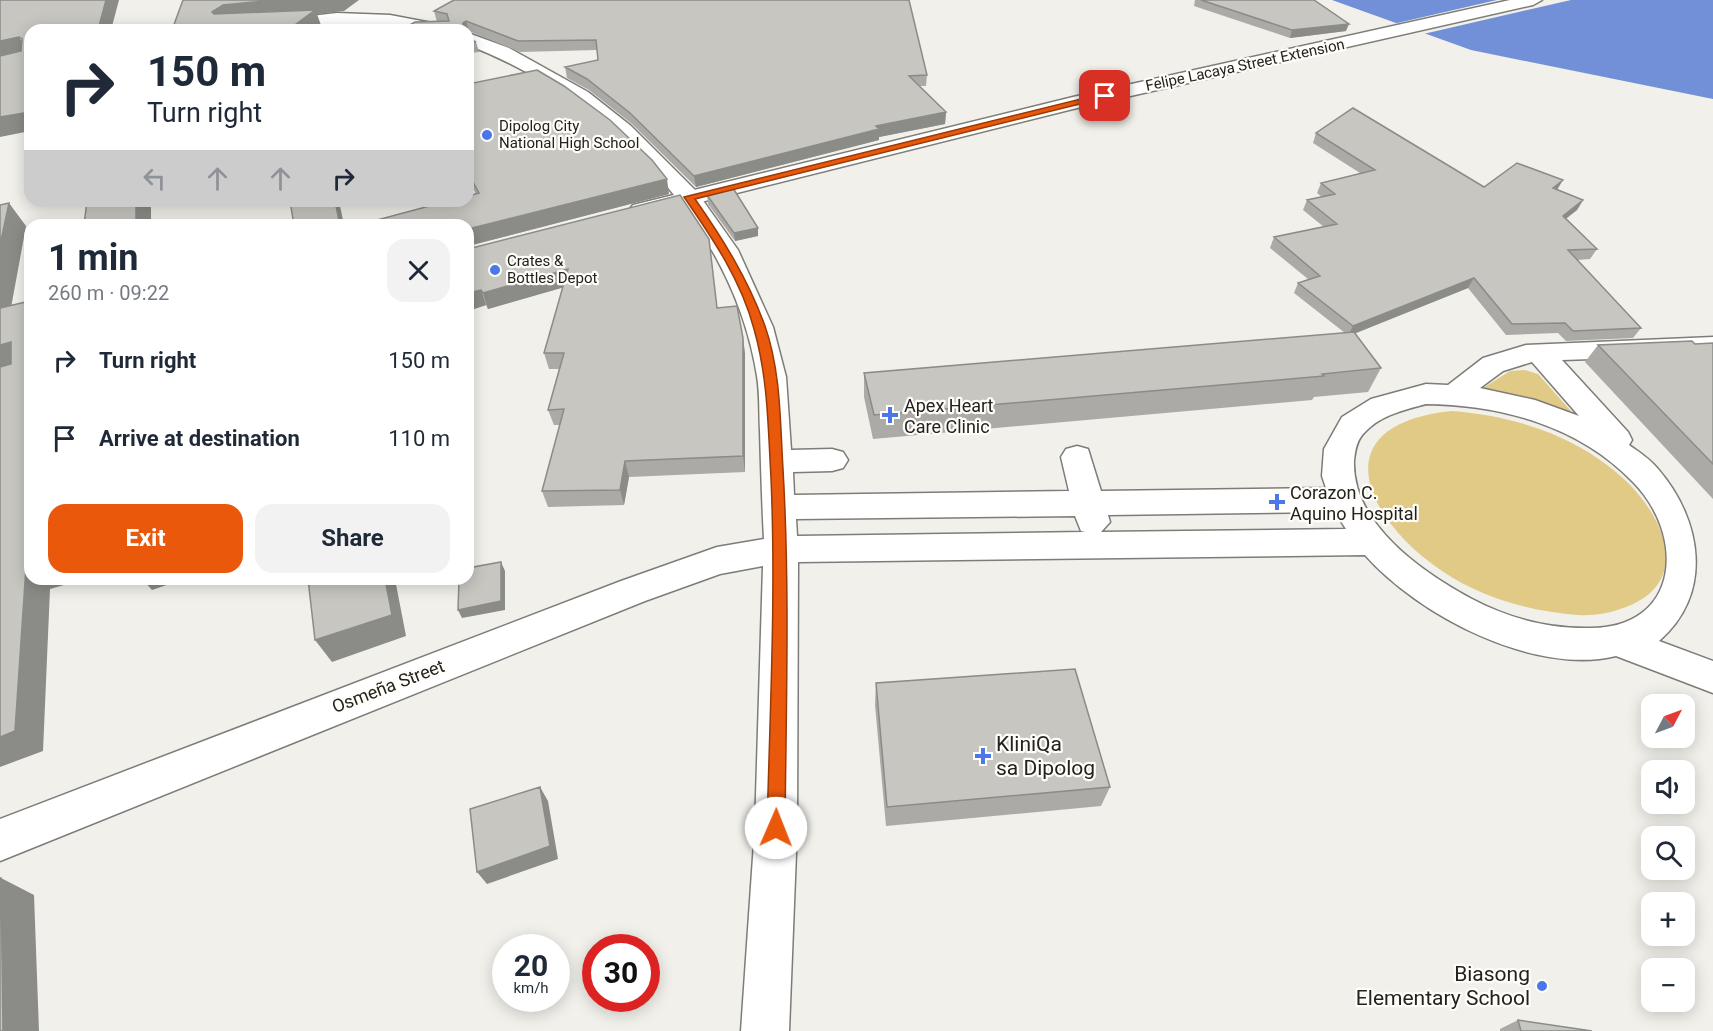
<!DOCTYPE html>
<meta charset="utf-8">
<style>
body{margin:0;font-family:Roboto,sans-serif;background:#f2f2f3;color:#1f2937;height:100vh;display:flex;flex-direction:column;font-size:22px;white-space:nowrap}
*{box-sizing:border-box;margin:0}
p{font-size:20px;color:#747a83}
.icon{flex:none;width:33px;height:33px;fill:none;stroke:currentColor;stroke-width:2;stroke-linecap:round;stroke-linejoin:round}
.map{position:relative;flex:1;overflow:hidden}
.drawer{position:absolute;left:24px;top:219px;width:450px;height:366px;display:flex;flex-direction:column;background:#fff;border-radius:18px;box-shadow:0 3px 15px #0003}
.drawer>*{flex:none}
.banner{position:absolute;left:24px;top:24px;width:450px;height:183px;border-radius:18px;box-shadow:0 3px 15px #0003;background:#fff;color:#1f2937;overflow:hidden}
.needle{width:39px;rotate:49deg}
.controls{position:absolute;left:1641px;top:694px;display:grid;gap:12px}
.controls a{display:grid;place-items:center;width:54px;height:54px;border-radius:12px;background:#fff;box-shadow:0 3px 15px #0003;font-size:30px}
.speed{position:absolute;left:492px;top:934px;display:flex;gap:12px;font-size:30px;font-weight:700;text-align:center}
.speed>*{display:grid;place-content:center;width:78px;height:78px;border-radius:50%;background:#fff;box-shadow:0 3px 15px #0003;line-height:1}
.speed small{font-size:15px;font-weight:400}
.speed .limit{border:9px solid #d22;background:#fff;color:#111}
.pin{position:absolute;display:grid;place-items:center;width:51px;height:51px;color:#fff;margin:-26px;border-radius:12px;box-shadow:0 3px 9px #0006}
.me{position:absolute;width:66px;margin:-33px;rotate:1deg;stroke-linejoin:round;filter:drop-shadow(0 0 4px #0008)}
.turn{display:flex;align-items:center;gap:21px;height:126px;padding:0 24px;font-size:27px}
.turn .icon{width:78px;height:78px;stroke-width:2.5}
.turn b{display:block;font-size:42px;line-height:51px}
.lanes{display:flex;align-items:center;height:57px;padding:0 24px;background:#0003;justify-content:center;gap:30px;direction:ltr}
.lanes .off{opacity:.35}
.round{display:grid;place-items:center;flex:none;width:63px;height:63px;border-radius:18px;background:#f2f2f3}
.headline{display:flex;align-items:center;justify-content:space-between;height:102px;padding:0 24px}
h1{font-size:36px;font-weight:700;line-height:45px}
.cta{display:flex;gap:12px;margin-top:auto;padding:12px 24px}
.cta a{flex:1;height:69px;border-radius:18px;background:#ea580c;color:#fff;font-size:24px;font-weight:700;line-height:69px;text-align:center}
.cta a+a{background:#f2f2f3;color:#1f2937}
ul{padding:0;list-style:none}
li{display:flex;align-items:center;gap:18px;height:78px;padding:0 24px}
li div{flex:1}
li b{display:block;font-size:22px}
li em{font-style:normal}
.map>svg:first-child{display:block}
.green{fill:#e0ca86}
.water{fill:#7190d8}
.pier{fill:#f1f0eb}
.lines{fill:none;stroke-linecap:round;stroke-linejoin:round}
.minor-casing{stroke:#7e7c78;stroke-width:3}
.major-casing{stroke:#7e7c78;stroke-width:3}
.minor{fill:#fff;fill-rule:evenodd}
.major{fill:#fff;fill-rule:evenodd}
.wall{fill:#abaaa6}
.shaded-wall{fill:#8b8b87}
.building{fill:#c7c6c1;stroke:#8b8b87;stroke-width:1.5}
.route{fill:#ea580c;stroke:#983908;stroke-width:1.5}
.poi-dot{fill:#4c77ea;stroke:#fffdf8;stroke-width:2}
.labels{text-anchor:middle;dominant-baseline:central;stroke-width:4.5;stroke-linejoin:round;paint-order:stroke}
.far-street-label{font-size:15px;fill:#232220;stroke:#fffdf8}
.far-poi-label{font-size:15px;fill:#232220;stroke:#fffdf8;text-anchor:start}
.poi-label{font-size:18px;fill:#232220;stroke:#fffdf8;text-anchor:start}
.street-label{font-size:18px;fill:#232220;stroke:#fffdf8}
.near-poi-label{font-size:21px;fill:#232220;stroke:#fffdf8;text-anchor:start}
</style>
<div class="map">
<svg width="1713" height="1031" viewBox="0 0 1713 1031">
<rect width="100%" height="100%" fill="#f1f0eb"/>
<!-- green -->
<path class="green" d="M1525,370L1538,374L1578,419L1480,390L1510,371Z
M1452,411C1515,416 1578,436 1625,480C1664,517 1693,581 1626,607C1611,613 1594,616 1578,615C1529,611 1482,598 1442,571C1363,518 1322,424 1452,411Z"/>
<!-- water -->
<path class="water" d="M1332,0H1713V99L1471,50Z"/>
<!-- pier -->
<path class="pier" d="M1497,0H1571L1419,35L1393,24Z"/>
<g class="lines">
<defs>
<path id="minor" d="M337,13L390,15L448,26L451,30H419L363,24L223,30L232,25Z
M468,33L509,48L588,92L631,126L697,192L738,250L773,327L786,377L791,450L832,449L843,452L848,460L843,468L832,471L793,472L794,495L1069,491L1061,457L1066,449L1077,446L1088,449L1101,491L1326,488L1322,476L1324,449L1342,417L1371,399L1426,384L1448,385L1483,358L1526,345L1713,337V355L1562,360L1628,432L1632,440L1629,445C1639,452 1650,459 1658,469C1703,521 1713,595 1659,641L1713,661V693L1616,656C1534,676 1418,615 1365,555L798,562L797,828L789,1031H741L755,828L763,566L720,574L645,601L0,861V819L621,581L717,547L764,539C762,503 761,467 760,431C759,413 760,394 757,376C733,224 608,99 468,45ZM1532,362L1579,416L1535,400L1480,388L1503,371ZM1426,404C1502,405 1579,426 1633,482C1686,536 1680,628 1590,628C1549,629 1508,618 1472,599C1422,572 1352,524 1354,461C1355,450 1357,439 1365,432C1381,415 1404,410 1426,404ZM1335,512L1346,529L1101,532L1110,522L1108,515ZM1075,516L1081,531L1085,532L797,536L796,519Z"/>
<path id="major" d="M1510,0H1542L1533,5L1073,109L641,217L633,215L629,210L633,205L1073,97Z"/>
</defs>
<!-- minor casing -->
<use href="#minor" class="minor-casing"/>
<!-- major casing -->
<use href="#major" class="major-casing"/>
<!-- minor -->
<use href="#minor" class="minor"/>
<!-- major -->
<use href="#major" class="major"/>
</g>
<!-- wall -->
<path class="wall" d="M1195,0H1314L1346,31L1290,38L1194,6Z
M434,11L927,75L926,86H920L946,112L945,124L879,137V140L696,187L632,124L589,90L567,78L565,67L598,60L597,50L520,52L469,31L437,22Z
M468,38L476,42L479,52L468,53Z
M468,84L669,194L468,246V225L476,194L468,179Z
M1316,133L1484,187L1557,189L1583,200L1577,210L1566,218L1597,249L1590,259L1577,260L1641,328L1633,338L1566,341L1558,333L1506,335L1468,288L1354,334L1381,368L1368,392L1314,397L1312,400L873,439L864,397V373L1345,333L1294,293L1298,283L1308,279L1270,248L1274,237L1324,227L1303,210L1307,200L1322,197L1317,193L1321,183L1360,173L1313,143Z
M707,195L758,236L735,241L708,204Z
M468,249L718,308L743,338L745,354V472L629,477L624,505L548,507L542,491L560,425H554L548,410L559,369H549L544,353L563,287L488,309L486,305L468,311Z
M1713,343V499L1585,362L1598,345L1695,344Z
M876,683L1110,787L1101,806L886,826L875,705Z
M1518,1020L1592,1031H1500V1029Z"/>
<!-- shaded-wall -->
<path class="shaded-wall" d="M106,0H119L111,30H98Z
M274,0H359L344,11L317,14L322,28L320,30H221L212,12L223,5Z
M466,21L469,31H468V30H463V23Z
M1349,24L1346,31L1290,38L1292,30Z
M19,37L30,54L0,59V41Z
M30,112V131L0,137V117Z
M946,112L945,124L879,137V140L696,187L694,176L876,126Z
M667,179L669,194L468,246V229Z
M1563,180L1557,190L1553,188Z
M1583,200L1577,210L1557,226L1563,216Z
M136,201H151V225H136Z
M335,201H339L344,225H340Z
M9,203L26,226L6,335L0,328V245Z
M758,228V236L735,241L734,233Z
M568,269L572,285L488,309L483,293Z
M1474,278L1468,288L1348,336L1353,326Z
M481,290L486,305L468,311V293Z
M743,338L745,354V472L743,456Z
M11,342L30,364L0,373V345Z
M625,461L629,477L624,505L620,490Z
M501,562L505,571V610L462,618L458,610Z
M30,566V579H85L50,589L43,751L0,767V737L26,567Z
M142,579H184L152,590Z
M385,579H395L406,636L332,662L315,640Z
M540,787L548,801L558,859L487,884L477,872Z
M1,878L34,895L39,1031H3Z"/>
<!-- building -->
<path class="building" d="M0,0H106L98,30H30V112L0,117V56L21,51L22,39L19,37L0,41Z
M183,0H274L223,5L212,12L214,14L315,10L288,30H172Z
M454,0H909L927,75L909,76L946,112L876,126L879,129L694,176L630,113L587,79L565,67L598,60L596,40L518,41L466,21L463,23V30H401L415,22L449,21L447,14L434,11Z
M1201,0H1314L1349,24L1292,30Z
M468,38L476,42H468Z
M537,70L564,86L610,120L652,160L667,179L468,229V225H362V224L448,201H468V196L479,193L468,173V84Z
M1353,108L1484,187L1517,163L1563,180L1553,188L1583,200L1563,216L1597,249L1568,250L1641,328L1573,331L1565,323L1512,324L1474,278L1353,326L1298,283L1320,276L1274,237L1337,224L1307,200L1335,194L1321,183L1375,170L1316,133Z
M733,188L758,228L734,233L707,195Z
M680,195L709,239L717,308L737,306L743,338V456L625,461L620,490L542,491L564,409L548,410L564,353H544L568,269L483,293L481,290L468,293V249Z
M87,201H136V225H84Z
M290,201H335L340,225H294Z
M9,203L0,245V205Z
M30,301V566L26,567L15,731L0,737V367L11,364V342L0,345V308Z
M1354,332L1381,368L1322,374L1324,376L874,415L864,373Z
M1692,341L1695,344L1713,343V464L1598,345Z
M501,562V601L458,610L459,579H468V568Z
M308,579H385L392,615L315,640Z
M1075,669L1110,787L887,807L876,683Z
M540,787L550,846L477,872L470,809Z
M0,878H1L3,1031H0Z
M1518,1020L1592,1031H1521Z"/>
<!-- route -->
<path class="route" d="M1105,93L1108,97L695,199C723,239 748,279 765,326C781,372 780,421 783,469C790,589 786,708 785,828L782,834L776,837L770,834L767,828C770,711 776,594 771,478C768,427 768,378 754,329C741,280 713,239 684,197Z"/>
<!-- markers -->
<g class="poi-dot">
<circle cx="487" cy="135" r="6"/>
<circle cx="495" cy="270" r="6"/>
<path d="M887 406h6v6h6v6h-6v6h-6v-6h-6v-6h6z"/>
<path d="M1274 493h6v6h6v6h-6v6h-6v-6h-6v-6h6z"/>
<path d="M980 747h6v6h6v6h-6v6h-6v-6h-6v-6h6z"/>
<circle cx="1542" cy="986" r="6"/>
</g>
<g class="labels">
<!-- far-street labels -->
<g class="far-street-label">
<text transform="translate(1245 65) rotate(-12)">Felipe Lacaya Street Extension</text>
</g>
<!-- far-poi labels -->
<g class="far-poi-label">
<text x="499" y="126">Dipolog City<tspan x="499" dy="17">National High School</tspan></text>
<text x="507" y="261">Crates &amp;<tspan x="507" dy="17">Bottles Depot</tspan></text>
</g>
<!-- poi labels -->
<g class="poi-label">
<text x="904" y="405">Apex Heart<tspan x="904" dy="21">Care Clinic</tspan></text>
<text x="1290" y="492">Corazon C.<tspan x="1290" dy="21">Aquino Hospital</tspan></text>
</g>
<!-- street labels -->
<g class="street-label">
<text transform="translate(388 686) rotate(-21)">Osmeña Street</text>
</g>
<!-- near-poi labels -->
<g class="near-poi-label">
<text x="996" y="744">KliniQa<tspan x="996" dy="24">sa Dipolog</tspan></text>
<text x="1530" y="974" text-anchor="end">Biasong<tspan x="1530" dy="24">Elementary School</tspan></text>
</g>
</g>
</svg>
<div class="controls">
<a><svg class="needle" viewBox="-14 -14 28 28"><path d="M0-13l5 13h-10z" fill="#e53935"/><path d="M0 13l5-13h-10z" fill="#747a83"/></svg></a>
<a><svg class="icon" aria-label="sound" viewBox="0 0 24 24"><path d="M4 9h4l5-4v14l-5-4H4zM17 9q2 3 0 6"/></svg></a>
<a><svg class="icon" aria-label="search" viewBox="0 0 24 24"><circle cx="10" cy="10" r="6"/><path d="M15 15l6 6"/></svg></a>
<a>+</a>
<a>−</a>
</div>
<div class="speed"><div>20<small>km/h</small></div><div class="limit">30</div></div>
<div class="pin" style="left:1105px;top:96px;background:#d93025"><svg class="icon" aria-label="arrive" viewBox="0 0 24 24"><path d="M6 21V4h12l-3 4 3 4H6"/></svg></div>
<svg class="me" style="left:776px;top:828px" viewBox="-20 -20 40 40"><circle r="19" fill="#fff"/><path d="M0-13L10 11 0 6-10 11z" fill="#ea580c"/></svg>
<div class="banner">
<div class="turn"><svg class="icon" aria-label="right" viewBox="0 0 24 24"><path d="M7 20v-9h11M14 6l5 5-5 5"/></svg><div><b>150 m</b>Turn right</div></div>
<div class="lanes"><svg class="icon off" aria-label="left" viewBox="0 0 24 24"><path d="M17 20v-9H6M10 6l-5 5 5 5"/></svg><svg class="icon off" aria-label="ahead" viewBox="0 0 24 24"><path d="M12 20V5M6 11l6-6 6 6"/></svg><svg class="icon off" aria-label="ahead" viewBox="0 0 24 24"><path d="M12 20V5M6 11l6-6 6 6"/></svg><svg class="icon" aria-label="right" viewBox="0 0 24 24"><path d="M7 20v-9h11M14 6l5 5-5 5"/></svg></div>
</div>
<section class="drawer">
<div class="headline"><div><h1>1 min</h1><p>260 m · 09:22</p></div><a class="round"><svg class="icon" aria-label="close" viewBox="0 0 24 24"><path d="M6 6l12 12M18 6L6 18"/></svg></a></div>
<ul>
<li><svg class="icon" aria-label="right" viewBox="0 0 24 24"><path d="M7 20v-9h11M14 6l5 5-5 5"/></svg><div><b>Turn right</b></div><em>150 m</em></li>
<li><svg class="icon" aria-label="arrive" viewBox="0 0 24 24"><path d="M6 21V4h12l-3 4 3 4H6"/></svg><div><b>Arrive at destination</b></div><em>110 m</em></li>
</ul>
<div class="cta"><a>Exit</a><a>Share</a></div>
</section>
</div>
